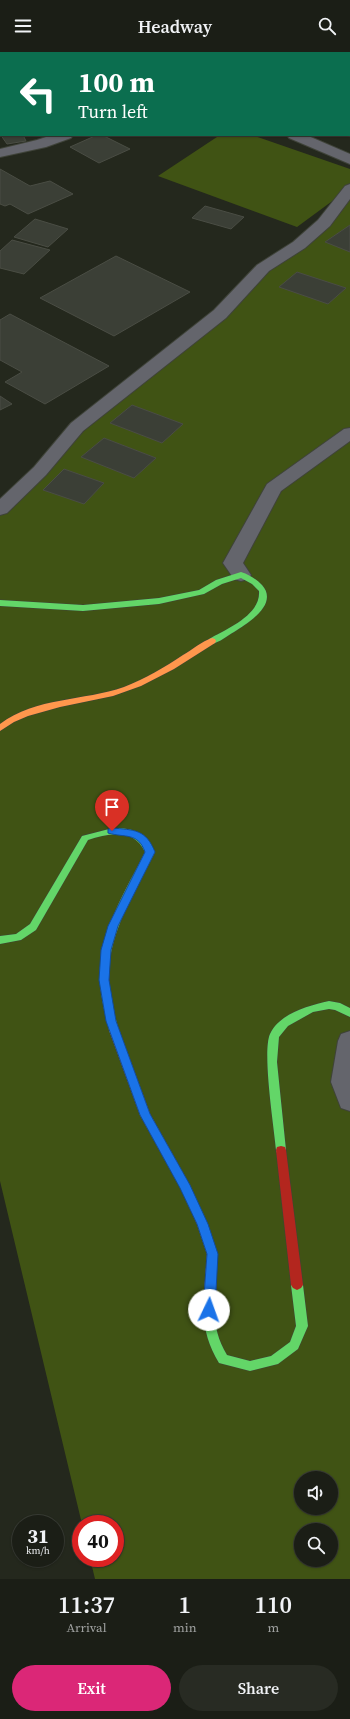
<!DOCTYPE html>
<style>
body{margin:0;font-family:"Source Serif 4",serif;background:#282b23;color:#f1f3f6;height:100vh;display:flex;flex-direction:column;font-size:15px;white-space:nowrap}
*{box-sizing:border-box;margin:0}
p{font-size:13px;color:#a0a2a1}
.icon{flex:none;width:22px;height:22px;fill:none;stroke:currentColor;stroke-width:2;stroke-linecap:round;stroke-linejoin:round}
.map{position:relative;height:1527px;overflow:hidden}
.panel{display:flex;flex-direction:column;background:#1b1e16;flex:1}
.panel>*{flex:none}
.top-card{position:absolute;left:0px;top:0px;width:350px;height:84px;box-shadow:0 1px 3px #0004,0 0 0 1px #393c35;background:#0b6e4f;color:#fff;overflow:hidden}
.controls{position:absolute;left:294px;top:1419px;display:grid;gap:8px}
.controls a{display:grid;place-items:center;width:44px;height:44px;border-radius:50%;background:#1b1e16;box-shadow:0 1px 3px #0004,0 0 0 1px #393c35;font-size:20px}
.speed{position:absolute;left:12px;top:1463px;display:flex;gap:8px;font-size:20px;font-weight:700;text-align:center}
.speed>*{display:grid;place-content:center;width:52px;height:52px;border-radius:50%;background:#1b1e16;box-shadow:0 1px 3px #0004,0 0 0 1px #393c35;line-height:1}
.speed small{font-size:10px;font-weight:400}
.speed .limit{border:6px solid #d22;background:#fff;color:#111}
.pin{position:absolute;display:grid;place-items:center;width:34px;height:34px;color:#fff;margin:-41px -17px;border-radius:50% 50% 50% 0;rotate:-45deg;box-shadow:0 0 4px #0007}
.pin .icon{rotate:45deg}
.me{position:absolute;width:44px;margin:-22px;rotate:3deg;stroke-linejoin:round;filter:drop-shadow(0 0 3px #0008)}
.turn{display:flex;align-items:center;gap:14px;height:84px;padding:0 12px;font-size:18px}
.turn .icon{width:52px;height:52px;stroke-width:2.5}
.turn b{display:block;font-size:28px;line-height:34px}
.eta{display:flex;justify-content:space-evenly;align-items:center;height:68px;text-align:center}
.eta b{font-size:24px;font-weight:600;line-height:28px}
.action{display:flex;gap:8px;margin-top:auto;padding:8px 12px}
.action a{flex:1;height:46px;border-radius:24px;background:#db2777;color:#fff;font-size:16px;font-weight:600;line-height:46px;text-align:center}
.action a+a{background:#282b23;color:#f1f3f6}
header{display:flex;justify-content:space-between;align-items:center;height:52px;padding:0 12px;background:#1b1e16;font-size:18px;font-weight:600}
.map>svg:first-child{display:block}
.green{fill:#405314;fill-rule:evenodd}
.building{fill:#3b3f36;stroke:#4a4d44}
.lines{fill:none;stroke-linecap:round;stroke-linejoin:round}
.street-casing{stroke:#3f4339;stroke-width:2}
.fast-casing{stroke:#3f4339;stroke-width:1}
.slow-casing{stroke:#3f4339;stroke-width:1}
.jam-casing{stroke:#3f4339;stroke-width:1}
.street{fill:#64656c;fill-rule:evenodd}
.fast{fill:#63d668;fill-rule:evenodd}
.slow{fill:#ff974d;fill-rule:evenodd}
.jam{fill:#b3261e;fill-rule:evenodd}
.route{fill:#1a73e8;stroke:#114b97}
</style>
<header><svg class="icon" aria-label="menu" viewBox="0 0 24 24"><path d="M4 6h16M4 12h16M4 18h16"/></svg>Headway<svg class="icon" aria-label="search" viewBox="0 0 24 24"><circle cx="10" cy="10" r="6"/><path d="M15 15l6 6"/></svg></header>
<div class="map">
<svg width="350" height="1527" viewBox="0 0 350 1527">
<rect width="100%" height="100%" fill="#24281d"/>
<!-- green -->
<path class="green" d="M220,83H252L350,117V136L297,175L158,124Z
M350,141V1527H95L90,1506H115V1472H82L0,1129V455L25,427L133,339ZM301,1426H331V1456H301ZM301,1478H331V1508H301Z"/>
<!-- building -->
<path class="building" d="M178,0H291L293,1H179Z
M349,24H350V83H349Z
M0,74L1,83H23L26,89L7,92L0,82Z
M97,83H102L130,97L99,111L70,95Z
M0,117L30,134L50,129L73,142L28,162L10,152L5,154L0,152Z
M205,154L244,165L231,177L192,166Z
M35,167L68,177L48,195L14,185Z
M350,173V200L325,190Z
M12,188L50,198L24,222L0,216V199Z
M116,204L190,240L114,284L40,246Z
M297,220L346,236L328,252L279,235Z
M10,262L109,314L45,352L5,330L22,320L0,308V268Z
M0,344L12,352L0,358Z
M132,353L183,372L162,391L110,371Z
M104,386L156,406L134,426L81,405Z
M64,417L104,431L84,452L43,438Z"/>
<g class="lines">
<defs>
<path id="street" d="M130,0H144V1H130Z
M341,0H350V5L349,1Z
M0,27H1V35H0Z
M52,83H73L71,86L46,95L0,105V97L37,88Z
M287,83H306L350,102V112L289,86Z
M350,132V147L330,174L305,196L269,219L226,266L83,379L46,423L7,461L0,463V447L34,415L71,371L214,258L257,213L293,190L318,168L345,134Z
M350,376V389L281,439L243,511L251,523L248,527L241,529L234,527L223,511L267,432L344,377Z
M350,979V1059L341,1056L331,1030L338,989L341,982Z"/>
<path id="fast" d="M241,520C250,523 256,527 262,533C279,552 248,571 234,580C227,584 220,590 212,592L209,591L208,589L209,587C227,577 261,563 259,539L252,532L241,526L222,532L204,542L159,552L83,559L0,554V548L83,553L159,546L199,538L216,528Z
M113,776C134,776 145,780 155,800C135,840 106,884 109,930C110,946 114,962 119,978L118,981L114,982L110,981L109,978C105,962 101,946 100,930C97,883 125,840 145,800C134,776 109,781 88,788L36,878L21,888L0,892V884L16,882L30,872L82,784Z
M329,949L340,951L350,956V965L335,958L329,957L313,960L288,974L279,985L277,1010L286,1098L285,1101L281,1102L277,1101L276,1098C274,1075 262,1000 270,982C280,961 308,954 329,949Z
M297,1228L301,1230L303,1233L308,1274L298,1297L278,1312L250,1319L219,1311C208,1292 203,1276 204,1254C204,1249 204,1243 206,1239L210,1237L214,1239L216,1242C214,1266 214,1281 227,1303L250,1309L271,1304L290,1290L296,1274L291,1233L293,1230Z"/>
<path id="slow" d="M212,586L215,587L216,589L215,591L174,617L141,634L113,644L60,655L28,664L14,670L0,679V672C36,645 84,649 124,635C145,627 165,615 183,603C192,598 202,589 212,586Z
M114,974L118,975L119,978L150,1062L188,1130L207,1172L217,1202L216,1242L214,1245L210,1247L206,1245L204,1242L207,1202L197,1172L180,1135L140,1063L109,978L110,975Z"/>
<path id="jam" d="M281,1094L285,1095L286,1098L303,1233L301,1236L297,1238L293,1236L291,1233L276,1098L277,1095Z"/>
</defs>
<!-- street casing -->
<use href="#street" class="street-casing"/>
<!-- fast casing -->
<use href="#fast" class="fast-casing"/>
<!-- slow casing -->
<use href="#slow" class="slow-casing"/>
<!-- jam casing -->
<use href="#jam" class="jam-casing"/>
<!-- street -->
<use href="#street" class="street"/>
<!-- fast -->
<use href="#fast" class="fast"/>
<!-- slow -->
<use href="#slow" class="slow"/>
<!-- jam -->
<use href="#jam" class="jam"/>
</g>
<!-- route -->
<path class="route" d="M112,776C134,778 146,777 155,800L118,874L111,898L109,928L116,969L150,1062L190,1133L208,1172L218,1202L215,1258L213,1262L209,1263L205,1262L203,1258L207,1202L197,1172L180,1136L140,1063L106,969L99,928L101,898L108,874L145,800C138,780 125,786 108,781V777Z"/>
</svg>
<div class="controls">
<a><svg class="icon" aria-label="sound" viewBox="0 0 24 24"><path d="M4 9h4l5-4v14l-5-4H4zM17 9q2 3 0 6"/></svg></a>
<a><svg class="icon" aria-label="search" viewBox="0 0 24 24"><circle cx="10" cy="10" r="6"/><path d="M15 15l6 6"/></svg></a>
</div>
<div class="speed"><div>31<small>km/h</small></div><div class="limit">40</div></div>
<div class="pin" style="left:112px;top:779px;background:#d93025"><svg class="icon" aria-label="arrive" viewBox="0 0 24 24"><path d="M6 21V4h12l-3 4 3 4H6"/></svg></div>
<svg class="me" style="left:209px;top:1258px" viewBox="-20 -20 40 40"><circle r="19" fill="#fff"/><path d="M0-13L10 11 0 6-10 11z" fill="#1a73e8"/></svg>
<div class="top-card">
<div class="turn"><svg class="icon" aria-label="left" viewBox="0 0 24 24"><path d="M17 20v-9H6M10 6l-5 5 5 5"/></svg><div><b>100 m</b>Turn left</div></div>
</div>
</div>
<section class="panel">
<div class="eta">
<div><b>11:37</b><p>Arrival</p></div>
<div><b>1</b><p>min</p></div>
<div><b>110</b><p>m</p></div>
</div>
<div class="action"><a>Exit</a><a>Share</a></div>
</section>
